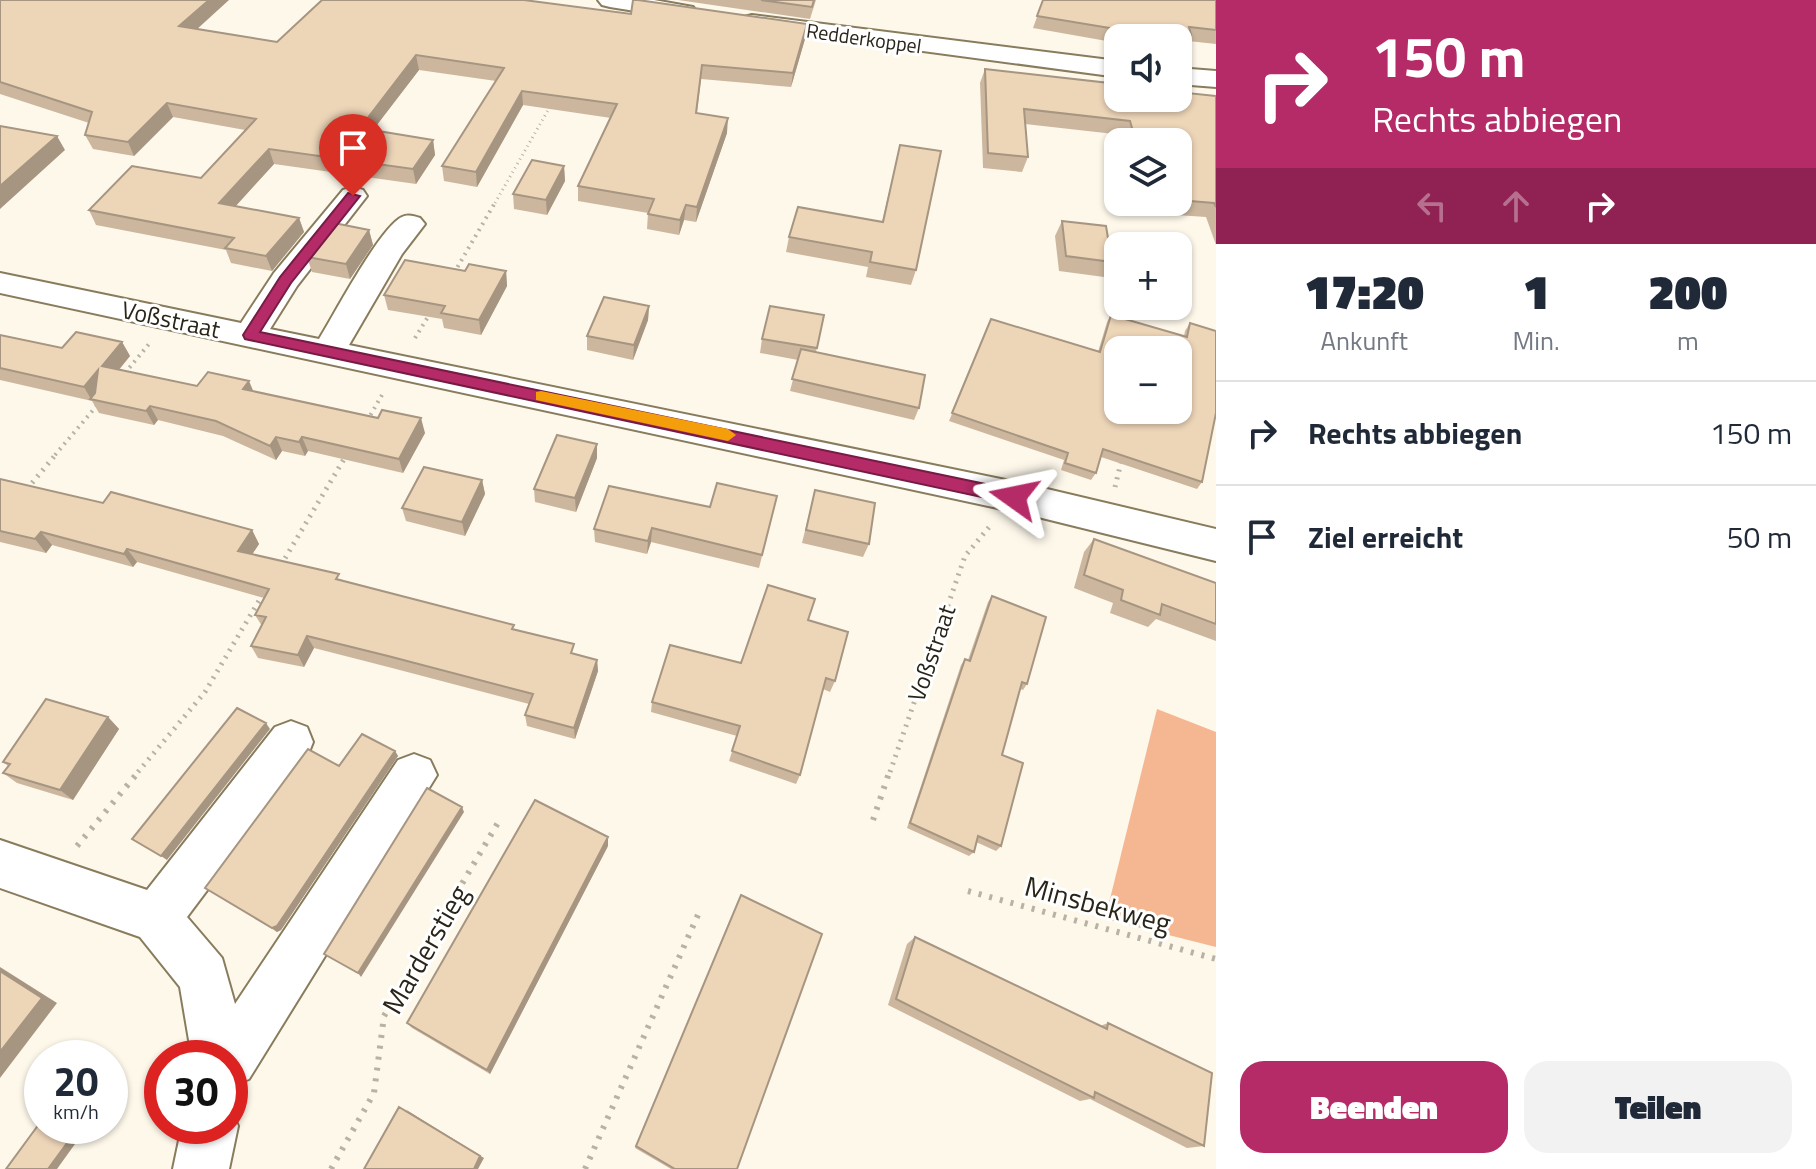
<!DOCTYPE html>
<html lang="de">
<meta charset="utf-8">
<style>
body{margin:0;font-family:"Titillium Web",sans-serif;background:#f2f2f3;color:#1f2937;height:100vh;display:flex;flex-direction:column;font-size:30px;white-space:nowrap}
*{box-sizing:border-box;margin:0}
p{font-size:26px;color:#747a83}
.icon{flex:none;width:44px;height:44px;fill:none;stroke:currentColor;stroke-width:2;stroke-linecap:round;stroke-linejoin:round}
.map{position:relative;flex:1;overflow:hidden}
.sheet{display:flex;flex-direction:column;background:#fff;width:600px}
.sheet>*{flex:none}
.top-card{background:#b52b68;color:#fff;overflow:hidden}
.buttons{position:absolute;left:1104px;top:24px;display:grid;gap:16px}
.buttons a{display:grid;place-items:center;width:88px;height:88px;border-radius:16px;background:#fff;box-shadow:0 2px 6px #0004;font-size:40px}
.speed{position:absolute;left:24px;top:1040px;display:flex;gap:16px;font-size:40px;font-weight:700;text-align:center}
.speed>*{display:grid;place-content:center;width:104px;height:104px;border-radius:50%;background:#fff;box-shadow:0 2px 6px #0004;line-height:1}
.speed small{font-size:20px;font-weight:400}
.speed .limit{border:12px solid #d22;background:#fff;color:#111}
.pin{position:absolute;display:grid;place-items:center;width:68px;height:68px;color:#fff;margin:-82px -34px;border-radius:50% 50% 50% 0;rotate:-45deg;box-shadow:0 0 8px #0007}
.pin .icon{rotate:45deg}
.me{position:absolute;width:88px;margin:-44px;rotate:282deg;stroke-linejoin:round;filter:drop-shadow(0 0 6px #0008)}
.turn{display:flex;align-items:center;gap:28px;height:168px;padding:0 24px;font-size:36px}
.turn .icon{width:104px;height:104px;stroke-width:2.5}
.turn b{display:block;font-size:56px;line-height:68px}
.lanes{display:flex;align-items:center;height:76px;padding:0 24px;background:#0003;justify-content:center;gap:40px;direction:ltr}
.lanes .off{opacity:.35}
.eta{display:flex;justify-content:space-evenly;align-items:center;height:136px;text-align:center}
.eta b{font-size:48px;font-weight:800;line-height:56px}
.cta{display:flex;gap:16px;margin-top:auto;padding:16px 24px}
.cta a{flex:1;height:92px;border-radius:24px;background:#b52b68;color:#fff;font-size:32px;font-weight:800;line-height:92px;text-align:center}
.cta a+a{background:#f2f2f3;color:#1f2937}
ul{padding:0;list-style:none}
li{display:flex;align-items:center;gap:24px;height:104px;padding:0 24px;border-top:2px solid #e0e1e3}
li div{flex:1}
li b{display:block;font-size:30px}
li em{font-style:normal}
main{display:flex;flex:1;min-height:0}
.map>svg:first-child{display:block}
.green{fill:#f5b791}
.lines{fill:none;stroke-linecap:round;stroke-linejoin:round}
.minor-casing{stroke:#887c5d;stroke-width:4}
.path-far3{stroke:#b8b2a6;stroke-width:3;stroke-dasharray:1 4;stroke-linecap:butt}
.path-far2{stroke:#b8b2a6;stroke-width:4;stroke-dasharray:2 5;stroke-linecap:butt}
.path-far1{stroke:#b8b2a6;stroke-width:5;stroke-dasharray:2 6;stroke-linecap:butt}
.path{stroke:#b8b2a6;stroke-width:6;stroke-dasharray:3 8;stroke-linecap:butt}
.minor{fill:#fff;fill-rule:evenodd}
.wall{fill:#ccb79e}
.shaded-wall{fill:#a69581}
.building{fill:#edd5b8;stroke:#a69581;stroke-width:2;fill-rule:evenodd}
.route{fill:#b52b68;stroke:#761c44;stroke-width:2}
.slow{fill:#f59e0b}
.labels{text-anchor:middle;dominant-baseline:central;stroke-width:6;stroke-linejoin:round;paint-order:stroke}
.far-street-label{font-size:20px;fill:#2a2519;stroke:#fff}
.street-label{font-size:24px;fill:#2a2519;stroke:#fff}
.near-street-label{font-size:28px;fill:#2a2519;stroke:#fff}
</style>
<main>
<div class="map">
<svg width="1216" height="1169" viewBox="0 0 1216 1169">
<rect width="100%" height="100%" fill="#fef8eb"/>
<!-- green -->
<path class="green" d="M1157,709L1216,732V947L1105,919Z"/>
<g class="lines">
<defs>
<path id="minor" d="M598,0H654L693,7L697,12L693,17L685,19L610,7L602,5Z
M752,15L1118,61V77L744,27L740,22L744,17Z
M1178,68L1216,71V87L1178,84Z
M353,187L363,190L367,196L297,286L270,329L319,339C334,315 380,227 402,217C408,214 414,216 420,218L425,224L402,254L349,345L1030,485L1216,529V561L1030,515L0,293V273L241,323L274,273L343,190Z
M291,721L307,727L313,742L307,757L187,917L222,958L235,1004L398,760L414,754L430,760L437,775L249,1079L230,1087V1058H192L180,987L140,937L0,888V840L147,890L275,727Z
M230,1107L238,1126L229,1169H173L182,1126H230Z"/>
</defs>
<!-- minor casing -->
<use href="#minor" class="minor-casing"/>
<!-- path-far3 -->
<path class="path-far3" d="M495,203L551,105"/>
<!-- path-far2 -->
<path class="path-far2" d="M454,273L496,201
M415,338L431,312
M125,373L149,344
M367,421L382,395
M55,455L100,402"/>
<!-- path-far1 -->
<path class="path-far1" d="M1115,487L1122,458
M27,489L57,453
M281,565L347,454
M138,772L205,692L263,594
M890,772L965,556L990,526"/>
<!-- path -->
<path class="path" d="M873,820L890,770
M77,846L140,770
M968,891L1216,959
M331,1169L374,1093L384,1016L499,821
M585,1169L701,908"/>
<!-- minor -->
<use href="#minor" class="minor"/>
</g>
<!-- wall -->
<path class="wall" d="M0,0L277,42L805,39L791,87L701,79L697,113L727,133L696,222L684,220L679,235L647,229L648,213L578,201V186L611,118L523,105L477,187L444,181L442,166L496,81L419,70L373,130L433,140L435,155L416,184L274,164L235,206L299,218L304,232L272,271L231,263L226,250L96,225L89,210L201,178L245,130L173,117L134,156L93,149L85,135L89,123L0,94Z
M678,0H816L810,19Z
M1043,0H1216V44L1188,41L1184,48L1178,47V38H1118V43L1033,28Z
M985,69L1216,96V245L1206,217L1146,213L1143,202H1178V142H1125L1123,135L1025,124L1028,157L1022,172L983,168L980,83Z
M900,145L916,270L911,285L866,277L868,267L786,252L789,237L882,222Z
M564,166L565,181L547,215L514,209L513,194Z
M1062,221L1112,262L1104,277L1059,271L1055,236Z
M369,230L373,245L350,279L312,272L307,257Z
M465,271H506L507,286L481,335L444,328L442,319L388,310L384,295Z
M649,306L648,320L633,360L587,350V336Z
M824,315L816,352L919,408L914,420L790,391L798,360L760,353L762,339Z
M1111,315L1184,336L1185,331L1190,323L1202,482L1197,489L1101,457L1096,473L1091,480L1061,470L1064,460L949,421L991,319L1098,352L1107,322Z
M0,335L62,348L122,342L130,356L119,370L197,386L253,391L425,433L403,473L308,451L305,456L282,451L276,460L223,436L158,420L154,425L99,413L92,401L0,380Z
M597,444V458L576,512L535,502L534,489Z
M0,479L103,503L252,530L259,544L252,554L515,630L575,654L597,660L598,671L575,739L527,726L525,715L529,704L392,668L314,648L304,667L258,658L251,646L262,626L255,615L264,598L137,562L133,567L52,545L46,553L0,542Z
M482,480L485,494L465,536L406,521L402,508Z
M815,490L869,544L863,557L802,543Z
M777,496L759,568L651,542L647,554L595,542L594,529L710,507Z
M1094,539L1216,583V641L1156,619L1148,627L1110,613L1113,603L1074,588L1084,552Z
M992,596L1027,684L1023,690L1020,689L1002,755L1001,846L996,851L976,842L974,852L969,856L907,828L961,665L965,659L968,660L988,602Z
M808,620L835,681L830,692L823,689L800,775L796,784L729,761L737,736L651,712L652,702L741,663Z
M108,717L119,729L73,800L17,783L3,773L8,766L3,762Z
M395,751L398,756L281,930L277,932L205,888L339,766Z
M608,846L490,1074L412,1028L407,1023Z
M741,895L737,1169H671L635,1148Z
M915,937L1100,1026L1108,1023L1204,1146L1187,1148L1090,1099L1080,1101L888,1005L907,944Z"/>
<!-- shaded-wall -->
<path class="shaded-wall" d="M209,0H229L184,41L179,26Z
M807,24L805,39L791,87L793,73Z
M416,55L419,70L363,143L360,128Z
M522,91L523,105L477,187L476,172Z
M167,103L173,117L134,156L128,142Z
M728,118L727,133L696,222L697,207Z
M57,136L65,150L0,209V186Z
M433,140L435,155L416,184L413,169Z
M269,149L274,164L225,218L219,203Z
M564,166L565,181L547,215L546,200Z
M686,205L684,220L679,235L680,220Z
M299,218L304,232L272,271L266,256Z
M369,230L373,245L350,279L346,264Z
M506,271L507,286L481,335L479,320Z
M649,306L648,320L633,360L634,345Z
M122,342L130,356L110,380L102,366Z
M98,370L107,384L91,399L84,387Z
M249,381L255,395L243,389Z
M150,406L158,420L154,425L146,411Z
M421,418L425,433L403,473L399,459Z
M276,437L282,451L276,460L270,446Z
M302,437L308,451L305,456L299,442Z
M597,444V458L576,512L575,498Z
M482,480L485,494L465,536L462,522Z
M652,528L651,542L647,554L648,541Z
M252,530L259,544L246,564L238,551Z
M41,532L52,545L46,553L35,539Z
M127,549L137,562L133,567L124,554Z
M307,636L314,648L304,667L298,655Z
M597,660L598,671L575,739L574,728Z
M108,717L119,729L73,800L60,790Z
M266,723L270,729L167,860L161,856Z
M395,751L398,756L281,930L277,932L272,928Z
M462,807L464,812L361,977L358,973Z
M608,837V846L490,1074L487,1070Z
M0,967L57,1003L0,1078Z
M405,1109L484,1158L478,1169H474Z
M39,1124H42V1126H48L75,1144L57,1169H48Z"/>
<!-- building -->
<path class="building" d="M0,0H209L179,26L277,42L322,0H524L631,14L633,0H638L807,24L793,73L702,65L696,113L728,118L697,207L686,205L680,220L648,214L654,199L578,186L617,104L522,91L476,172L442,166L504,68L416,55L360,128L433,140L413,169L269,149L219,203L299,218L266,256L225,248L234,238L89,210L132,166L201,178L256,119L167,103L128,142L85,135L92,112L0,82Z
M761,0H814L812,7Z
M1043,0H1216V30L1189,27L1191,35L1151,31L1152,35L1037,16Z
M985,69L1118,84V98H1178V92L1216,96V207L1214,203L1178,200V142H1136L1130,121L1024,109L1028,157L988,153Z
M0,126L57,136L0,186Z
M900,145L941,151L916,270L870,262L872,252L789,237L798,207L883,222Z
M532,160L564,166L546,200L513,194Z
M1062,221L1106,226L1112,262L1066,256Z
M334,223L369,230L346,264L307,257Z
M405,260L465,271L469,264L506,271L479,320L441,313L445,306L384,295Z
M604,297L649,306L634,345L587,336Z
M770,306L824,315L817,348L762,339Z
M1111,315L1187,337L1190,323L1216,331V413L1202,482L1103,449L1096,473L1065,463L1068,453L952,413L991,319L1100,352ZM1118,350H1178V410H1118Z
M76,332L122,342L102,366L197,386L208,372L249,381L243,389L378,418L382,410L421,418L399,459L302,437L299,442L276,437L270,446L216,421L150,406L146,411L90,399L95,393L98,370L84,387L0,368V335L62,348Z
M801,349L925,375L919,408L792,379Z
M557,435L597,444L575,498L534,489Z
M424,467L482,480L462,522L402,508Z
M0,479L103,503L111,492L252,530L238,551L339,574L336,579L514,625L512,629L574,644L571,653L597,660L574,728L525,715L533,694L388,656L307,636L298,655L251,646L266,617L255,615L269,589L127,549L124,554L41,532L35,539L0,531Z
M717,483L777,496L762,555L652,528L648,541L594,529L609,486L710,507Z
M815,490L875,503L869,544L806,530Z
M1094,539L1216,583V624L1162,604L1160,615L1121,600L1123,590L1084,575Z
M768,585L815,599L808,620L848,632L835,681L826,678L800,775L732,751L740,726L652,702L670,645L741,663Z
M992,596L1046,617L1027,684L1022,682L1002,755L1023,763L1001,846L978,836L974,852L910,823L965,659L970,661Z
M46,699L108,717L60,790L3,773L10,764L3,762Z
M237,708L266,723L161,856L132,839Z
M362,734L395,751L277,926L272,928L205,888L308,749L339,766Z
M427,788L462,807L358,973L324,954Z
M535,800L608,837L487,1070L407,1023Z
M741,895L822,934L737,1169H675L636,1146Z
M915,937L1107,1029L1108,1023L1212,1073L1204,1146L1095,1092L1094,1098L896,999Z
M0,971L42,998L0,1052Z
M399,1107L480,1156L474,1169H364Z
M39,1124L67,1143L48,1169H6Z"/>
<!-- route -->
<path class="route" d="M348,193L360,196L291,283L260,332L1014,490L1023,497L1014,504L245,339L243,335L280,277Z"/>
<!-- slow -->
<path class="slow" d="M541,391L728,429L736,435L728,441L536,400V392Z"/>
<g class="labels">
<!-- far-street labels -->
<g class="far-street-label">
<text transform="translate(864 38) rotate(8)">Redderkoppel</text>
</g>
<!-- street labels -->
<g class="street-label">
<text transform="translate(171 319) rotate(12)">Voßstraat</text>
<text transform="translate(931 653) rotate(-71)">Voßstraat</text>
</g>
<!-- near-street labels -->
<g class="near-street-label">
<text transform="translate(1098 904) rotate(15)">Minsbekweg</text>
<text transform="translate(425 949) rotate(-60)">Marderstieg</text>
</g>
</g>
</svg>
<div class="buttons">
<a><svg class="icon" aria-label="sound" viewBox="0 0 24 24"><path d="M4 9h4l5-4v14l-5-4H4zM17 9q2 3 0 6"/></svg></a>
<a><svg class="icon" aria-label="layers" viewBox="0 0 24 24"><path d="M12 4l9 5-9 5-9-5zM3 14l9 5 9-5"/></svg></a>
<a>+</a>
<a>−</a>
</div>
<div class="speed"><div>20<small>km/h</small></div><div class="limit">30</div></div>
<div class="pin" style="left:353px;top:196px;background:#d93025"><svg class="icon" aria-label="arrive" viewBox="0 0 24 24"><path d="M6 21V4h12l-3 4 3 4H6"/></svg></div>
<svg class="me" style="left:1014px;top:497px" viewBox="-20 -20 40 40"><path d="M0-17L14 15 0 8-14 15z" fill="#b52b68" stroke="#fff" stroke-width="4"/></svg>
</div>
<section class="sheet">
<div class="top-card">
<div class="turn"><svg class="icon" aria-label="right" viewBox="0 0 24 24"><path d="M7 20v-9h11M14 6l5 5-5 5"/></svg><div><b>150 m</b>Rechts abbiegen</div></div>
<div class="lanes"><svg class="icon off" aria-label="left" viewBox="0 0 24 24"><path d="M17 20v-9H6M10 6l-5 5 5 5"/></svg><svg class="icon off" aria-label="ahead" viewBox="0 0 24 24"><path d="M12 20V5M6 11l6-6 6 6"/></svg><svg class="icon" aria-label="right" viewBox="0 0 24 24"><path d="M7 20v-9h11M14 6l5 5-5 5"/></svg></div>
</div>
<div class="eta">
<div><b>17:20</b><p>Ankunft</p></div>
<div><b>1</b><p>Min.</p></div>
<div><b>200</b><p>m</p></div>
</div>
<ul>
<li><svg class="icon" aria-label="right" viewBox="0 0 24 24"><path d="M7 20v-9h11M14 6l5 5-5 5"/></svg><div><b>Rechts abbiegen</b></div><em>150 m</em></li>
<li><svg class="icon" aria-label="arrive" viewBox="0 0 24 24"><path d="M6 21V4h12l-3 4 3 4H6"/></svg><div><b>Ziel erreicht</b></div><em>50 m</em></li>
</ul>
<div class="cta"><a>Beenden</a><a>Teilen</a></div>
</section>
</main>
